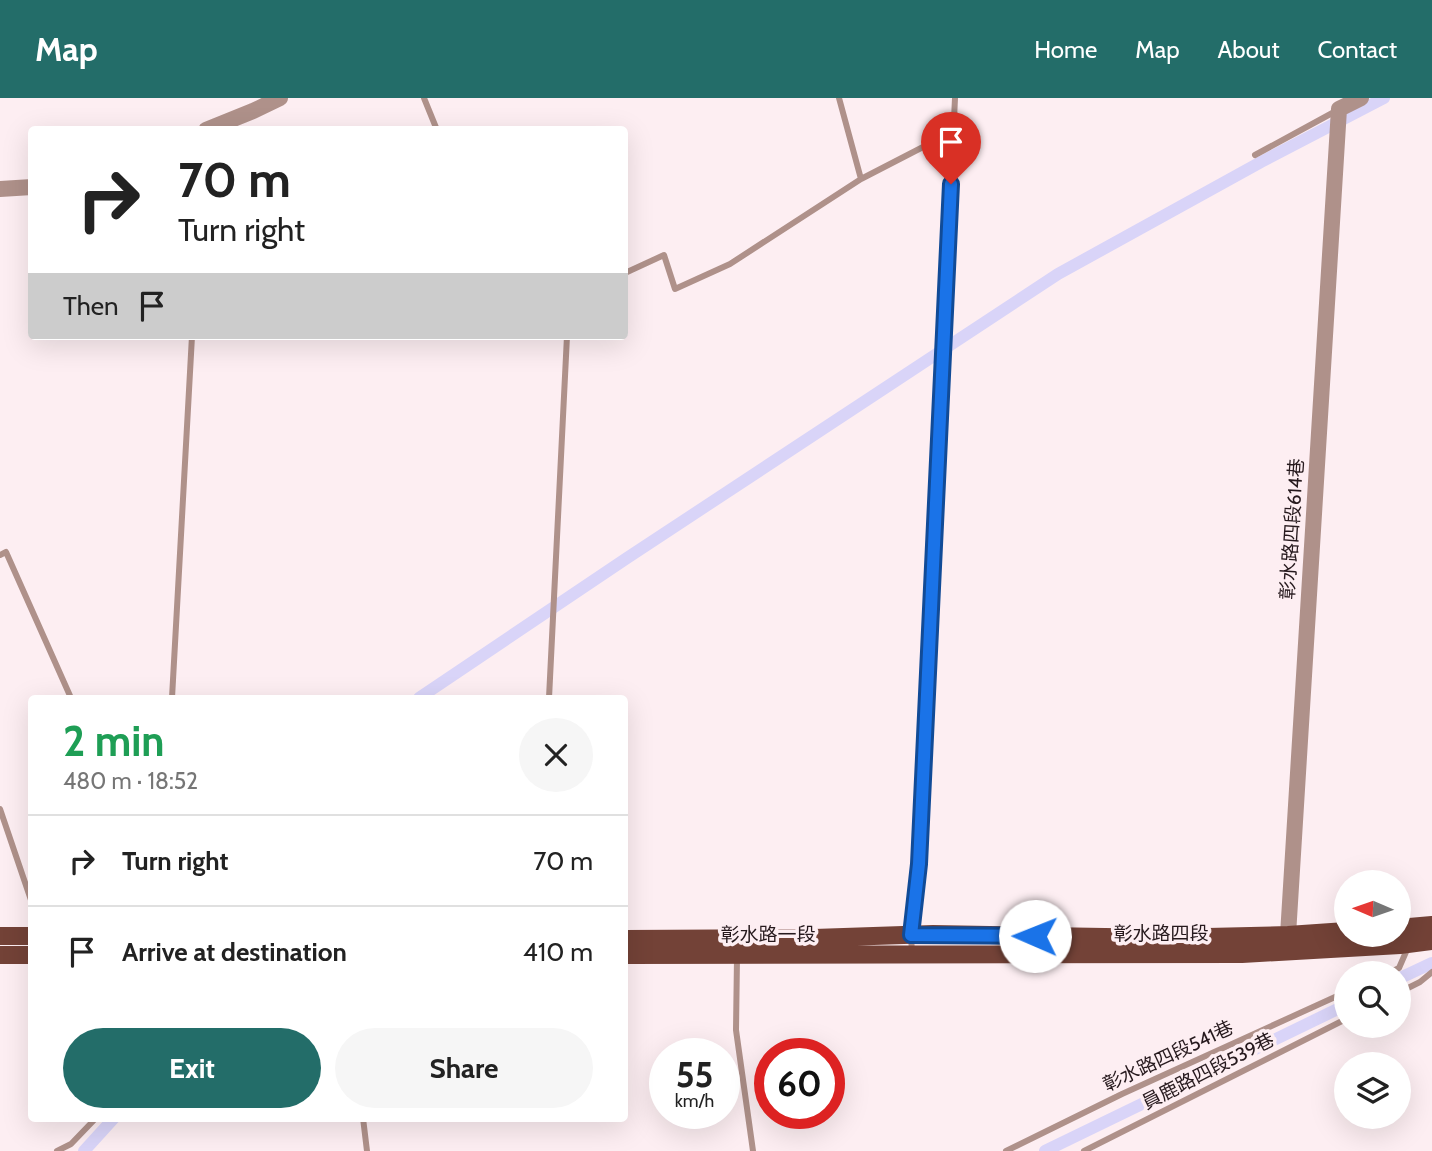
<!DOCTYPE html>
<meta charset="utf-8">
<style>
body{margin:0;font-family:Cabin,"Noto Sans TC",sans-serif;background:#f6f6f6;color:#222;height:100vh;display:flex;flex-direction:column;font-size:26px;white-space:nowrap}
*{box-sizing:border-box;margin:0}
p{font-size:23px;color:#767676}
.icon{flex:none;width:38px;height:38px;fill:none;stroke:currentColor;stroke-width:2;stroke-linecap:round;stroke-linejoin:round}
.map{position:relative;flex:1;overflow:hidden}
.side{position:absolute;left:28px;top:597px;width:600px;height:427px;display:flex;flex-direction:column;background:#fff;border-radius:7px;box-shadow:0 7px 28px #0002}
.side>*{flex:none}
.top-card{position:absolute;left:28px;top:28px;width:600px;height:214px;border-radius:7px;box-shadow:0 7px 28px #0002;background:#fff;color:#222;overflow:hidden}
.needle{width:46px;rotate:272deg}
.fabs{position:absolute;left:1334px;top:772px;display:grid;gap:14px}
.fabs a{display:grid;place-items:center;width:77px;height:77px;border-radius:50%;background:#fff;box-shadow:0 7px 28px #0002;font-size:35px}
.speed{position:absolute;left:649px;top:940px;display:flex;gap:14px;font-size:35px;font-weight:700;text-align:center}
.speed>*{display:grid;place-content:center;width:91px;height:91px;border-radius:50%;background:#fff;box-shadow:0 7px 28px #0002;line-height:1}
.speed small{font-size:18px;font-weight:400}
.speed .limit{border:10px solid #d22;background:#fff;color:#111}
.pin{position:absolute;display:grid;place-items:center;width:60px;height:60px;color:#fff;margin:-72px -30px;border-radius:50% 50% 50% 0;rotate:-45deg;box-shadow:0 0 7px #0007}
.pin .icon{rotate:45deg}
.me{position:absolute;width:77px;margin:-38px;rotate:271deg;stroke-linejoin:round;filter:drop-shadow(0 0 5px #0008)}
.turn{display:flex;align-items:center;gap:24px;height:147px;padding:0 35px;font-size:32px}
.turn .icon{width:91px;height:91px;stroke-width:2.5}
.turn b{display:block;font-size:49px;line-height:60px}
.then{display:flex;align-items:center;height:66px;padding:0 35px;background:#0003;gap:14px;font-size:26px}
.round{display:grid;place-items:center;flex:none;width:74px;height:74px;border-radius:37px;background:#f6f6f6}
.summary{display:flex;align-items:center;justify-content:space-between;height:119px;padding:0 35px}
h1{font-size:42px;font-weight:700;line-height:52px;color:#1e9e55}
.cta{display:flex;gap:14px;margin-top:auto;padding:14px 35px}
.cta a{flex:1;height:80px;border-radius:42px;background:#236d69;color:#fff;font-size:28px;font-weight:700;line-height:80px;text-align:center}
.cta a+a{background:#f6f6f6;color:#222}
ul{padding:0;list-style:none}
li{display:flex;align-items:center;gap:21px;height:91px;padding:0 35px;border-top:2px solid #e0e0e0}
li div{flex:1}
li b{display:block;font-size:26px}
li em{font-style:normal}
header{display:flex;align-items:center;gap:42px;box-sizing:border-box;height:98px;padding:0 35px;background:#236d69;color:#fff}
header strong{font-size:33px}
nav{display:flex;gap:38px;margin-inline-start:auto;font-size:24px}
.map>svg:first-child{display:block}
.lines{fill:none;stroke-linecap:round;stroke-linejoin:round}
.canal{stroke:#d9d4f8;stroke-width:12}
.service{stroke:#af918a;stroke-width:6}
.tertiary{stroke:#af918a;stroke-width:16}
.primary{stroke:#734237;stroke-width:18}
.route-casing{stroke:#114b97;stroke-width:18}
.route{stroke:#1a73e8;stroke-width:12}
.labels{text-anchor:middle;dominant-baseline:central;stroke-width:7;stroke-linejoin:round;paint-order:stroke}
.street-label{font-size:19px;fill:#26191d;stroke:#fdeef2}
</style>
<header>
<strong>Map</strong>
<nav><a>Home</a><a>Map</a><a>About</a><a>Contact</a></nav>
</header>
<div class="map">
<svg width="1432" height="1053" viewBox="0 0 1432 1053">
<rect width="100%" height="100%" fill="#fdeef2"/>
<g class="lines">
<!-- canal -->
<path class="canal" d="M419,600L627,460L1058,176L1261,64L1384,0
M1398,881L1432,865
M84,1053L114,1020
M1045,1053L1346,907"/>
<!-- service -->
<path class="service" d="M424,0L437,32
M839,0L861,81
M1255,57L1336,13
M625,175L664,157L675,191L730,166L861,81L954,33
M0,457L6,454L71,600
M172,600L192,238
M549,600L567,238
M0,711L32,805
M912,855L911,837L919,766L955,0
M737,860L736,932L753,1053
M1389,875L1399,870L1409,847
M1398,895L1420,884L1432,874
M363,1020L367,1053
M57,1053L71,1046L96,1020
M1006,1053L1122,996L1346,894
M1084,1053L1346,921"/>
<!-- tertiary -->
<path class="tertiary" d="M206,32L253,13L280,0
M0,91L32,89
M1291,847L1288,837L1339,11L1361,0"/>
<!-- primary -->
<path class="primary" d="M1398,830L1432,827
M0,838H32
M625,841L814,840L933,836L1164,840L1288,837L1346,833
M0,857H32
M625,857L1242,856L1400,847L1432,843"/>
</g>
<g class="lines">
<defs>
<path id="route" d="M951,86L919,766L911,837L1035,838"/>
</defs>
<!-- route casing -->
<use href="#route" class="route-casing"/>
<!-- route -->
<use href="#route" class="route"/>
</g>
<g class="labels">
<!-- street labels -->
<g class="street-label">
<text transform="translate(1292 431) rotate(-86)">彰水路四段614巷</text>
<text x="1161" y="835">彰水路四段</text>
<text x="768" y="836">彰水路一段</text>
<text transform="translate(1168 958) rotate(-25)">彰水路四段541巷</text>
<text transform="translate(1208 973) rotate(-27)">員鹿路四段539巷</text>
</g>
</g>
</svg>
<div class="fabs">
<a><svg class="needle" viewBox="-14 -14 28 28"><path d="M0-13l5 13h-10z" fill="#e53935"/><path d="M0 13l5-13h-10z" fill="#767676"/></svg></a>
<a><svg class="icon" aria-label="search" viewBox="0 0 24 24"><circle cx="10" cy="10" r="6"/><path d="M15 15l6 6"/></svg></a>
<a><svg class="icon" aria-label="layers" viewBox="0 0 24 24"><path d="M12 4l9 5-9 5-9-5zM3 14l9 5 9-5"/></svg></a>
</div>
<div class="speed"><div>55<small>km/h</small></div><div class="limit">60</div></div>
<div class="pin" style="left:951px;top:86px;background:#d93025"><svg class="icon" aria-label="arrive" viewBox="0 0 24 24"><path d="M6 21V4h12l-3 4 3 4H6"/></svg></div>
<svg class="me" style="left:1035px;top:838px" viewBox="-20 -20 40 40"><circle r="19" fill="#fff"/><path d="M0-13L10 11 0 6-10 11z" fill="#1a73e8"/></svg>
<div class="top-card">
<div class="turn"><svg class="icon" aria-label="right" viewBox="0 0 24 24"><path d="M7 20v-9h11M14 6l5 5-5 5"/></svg><div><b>70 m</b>Turn right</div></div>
<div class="then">Then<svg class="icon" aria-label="arrive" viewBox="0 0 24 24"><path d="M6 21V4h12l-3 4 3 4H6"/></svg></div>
</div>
<section class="side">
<div class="summary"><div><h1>2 min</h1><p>480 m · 18:52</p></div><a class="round"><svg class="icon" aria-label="close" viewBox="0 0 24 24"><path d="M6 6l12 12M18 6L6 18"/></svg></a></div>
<ul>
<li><svg class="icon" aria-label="right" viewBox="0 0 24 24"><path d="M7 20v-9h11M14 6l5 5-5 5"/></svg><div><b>Turn right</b></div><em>70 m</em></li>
<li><svg class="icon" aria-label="arrive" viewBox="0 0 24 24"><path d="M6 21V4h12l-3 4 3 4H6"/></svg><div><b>Arrive at destination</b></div><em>410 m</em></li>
</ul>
<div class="cta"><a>Exit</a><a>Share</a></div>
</section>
</div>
